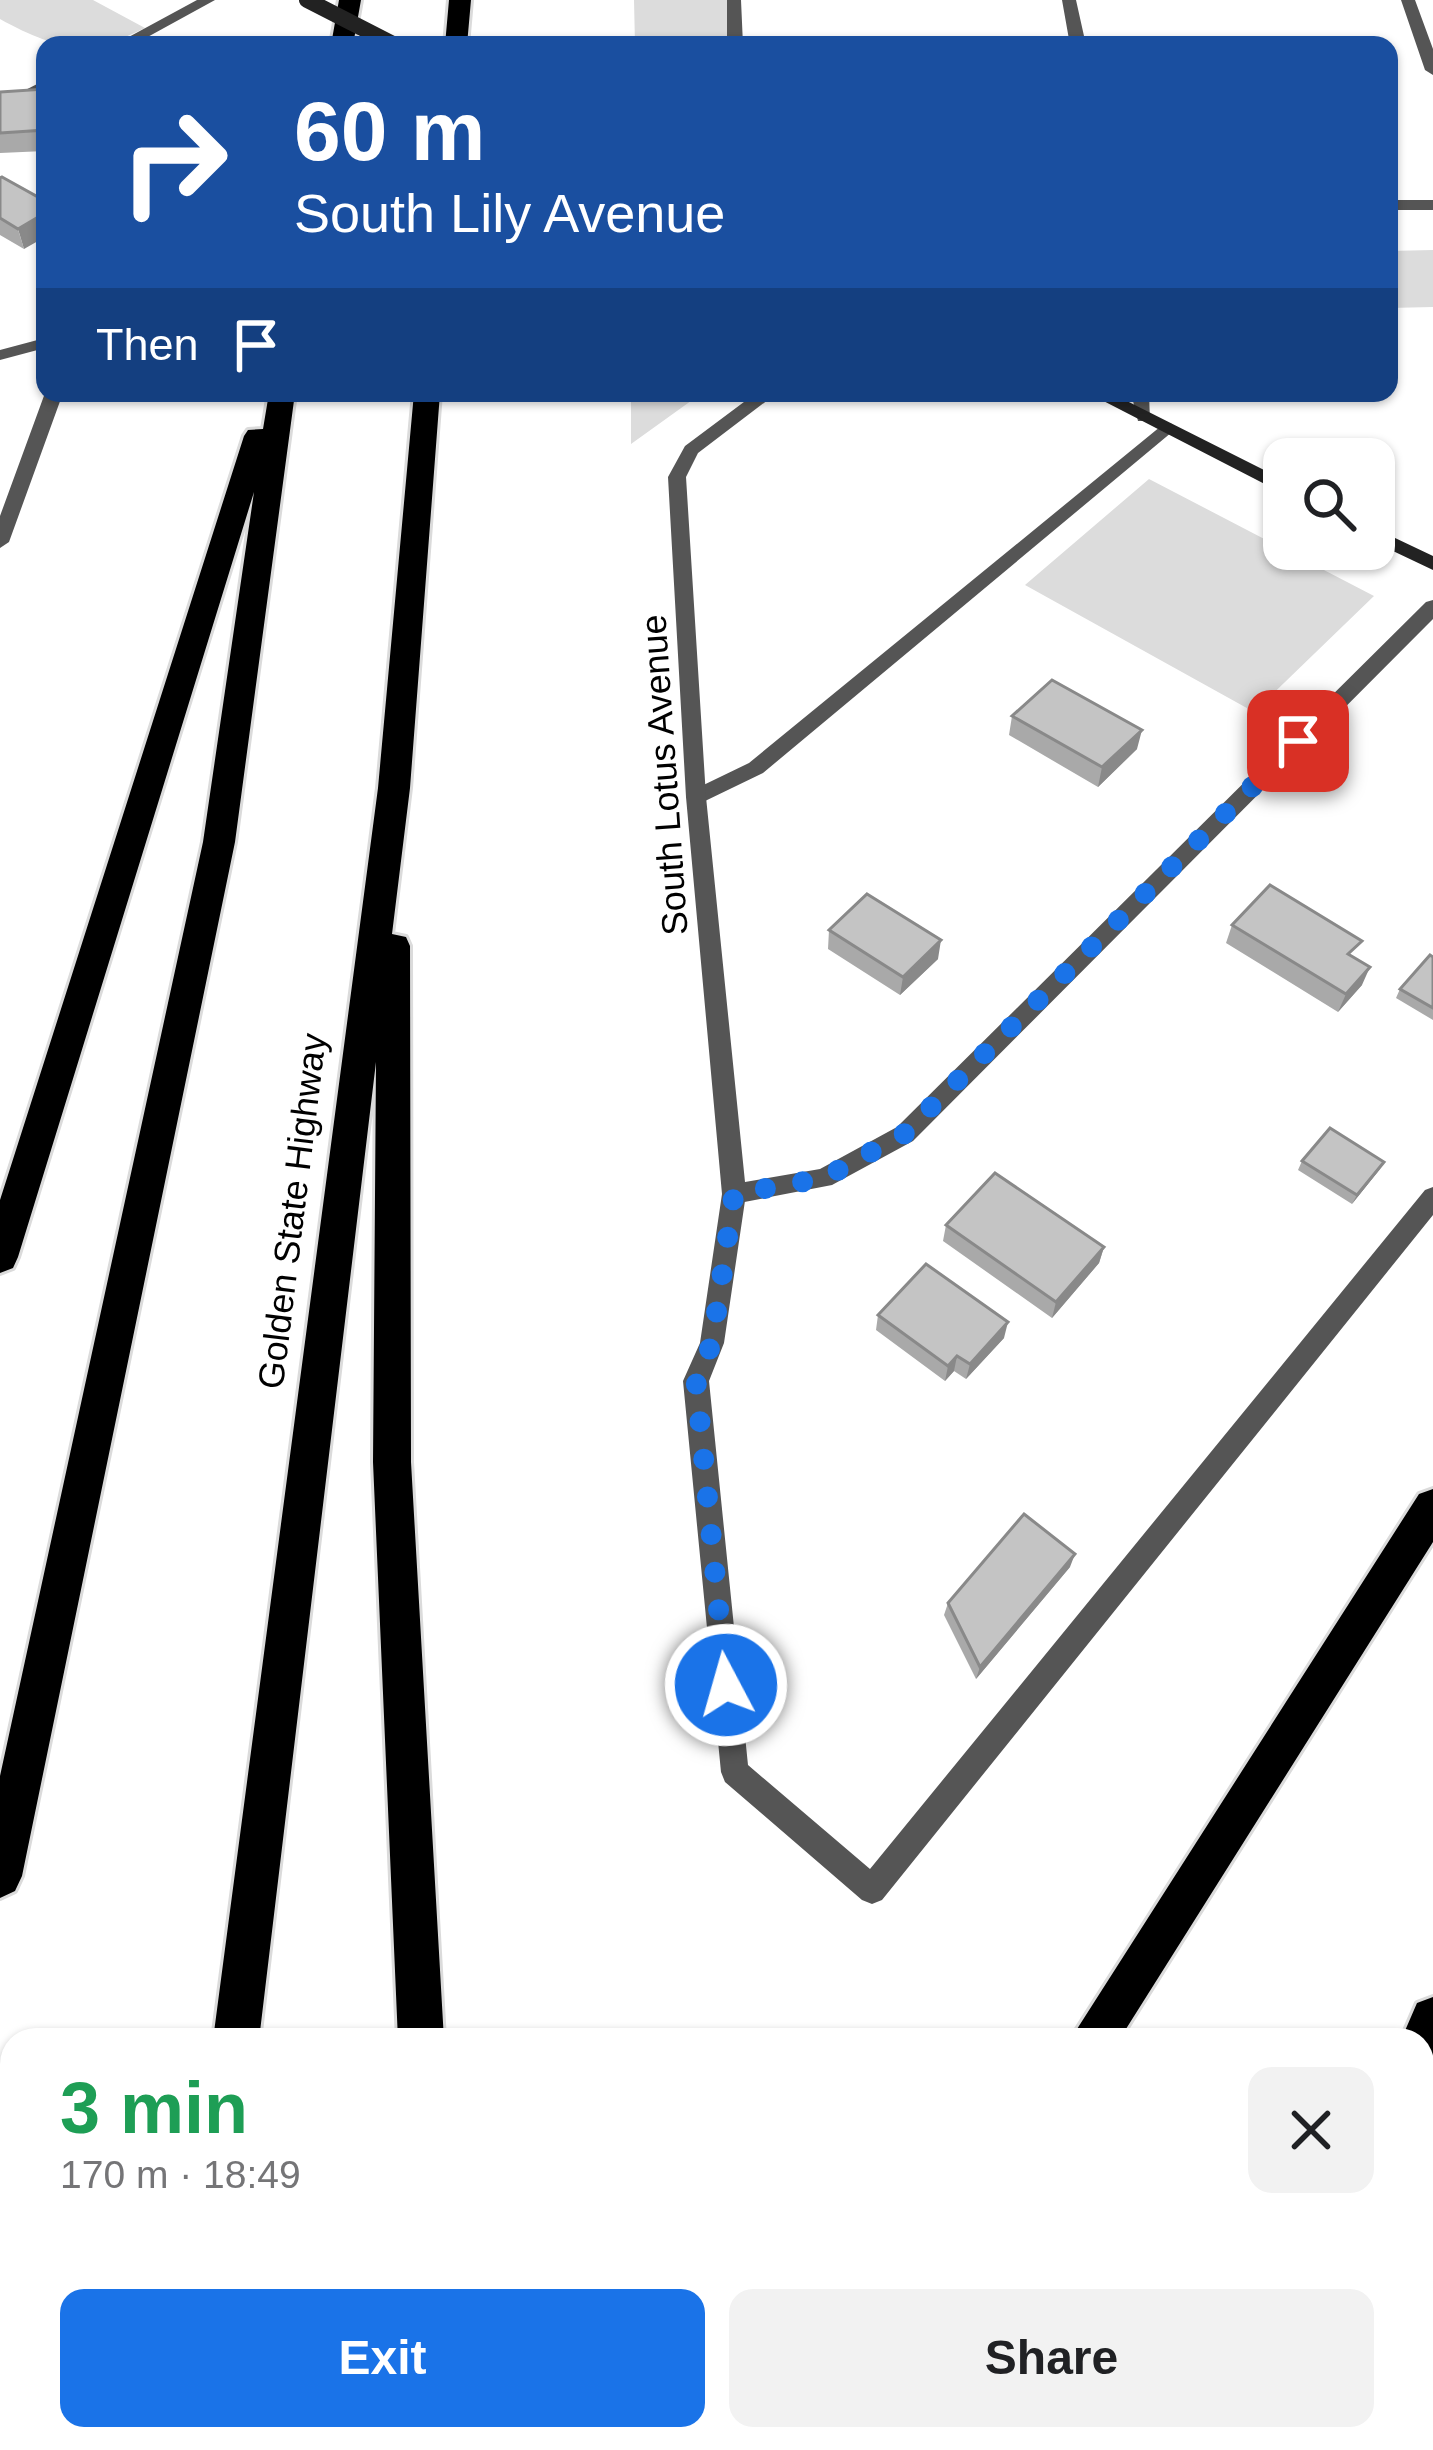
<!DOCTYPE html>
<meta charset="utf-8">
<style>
body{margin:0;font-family:Arial,sans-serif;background:#f2f2f2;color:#202124;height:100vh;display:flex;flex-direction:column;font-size:45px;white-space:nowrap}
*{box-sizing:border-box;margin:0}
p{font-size:39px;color:#757577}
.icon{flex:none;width:66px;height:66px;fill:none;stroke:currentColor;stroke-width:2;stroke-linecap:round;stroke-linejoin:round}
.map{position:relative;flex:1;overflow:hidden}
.panel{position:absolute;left:0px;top:2028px;width:1434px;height:423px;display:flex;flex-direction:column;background:#fff;border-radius:36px 36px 0 0;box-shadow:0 3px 9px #0004}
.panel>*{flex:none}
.guide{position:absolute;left:36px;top:36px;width:1362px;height:366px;border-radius:24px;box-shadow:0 3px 9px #0004;background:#1a4fa0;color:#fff;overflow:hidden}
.controls{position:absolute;left:1263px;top:438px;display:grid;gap:24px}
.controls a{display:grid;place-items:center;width:132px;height:132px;border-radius:24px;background:#fff;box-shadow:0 3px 9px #0004;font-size:60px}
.pin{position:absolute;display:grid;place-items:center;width:102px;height:102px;color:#fff;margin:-51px;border-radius:24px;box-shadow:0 6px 18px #0006}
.me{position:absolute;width:132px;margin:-66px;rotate:354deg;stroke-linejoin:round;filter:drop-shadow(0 0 9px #0008)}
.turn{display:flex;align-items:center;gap:42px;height:252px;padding:0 60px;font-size:54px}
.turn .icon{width:156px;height:156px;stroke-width:2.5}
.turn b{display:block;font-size:84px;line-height:102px}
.then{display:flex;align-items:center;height:114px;padding:0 60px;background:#0003;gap:24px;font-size:45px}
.round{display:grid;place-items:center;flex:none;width:126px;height:126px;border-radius:24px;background:#f2f2f2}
.summary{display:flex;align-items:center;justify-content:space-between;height:204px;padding:0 60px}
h1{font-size:72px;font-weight:600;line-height:90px;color:#1e9e55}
.primary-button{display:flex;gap:24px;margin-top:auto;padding:24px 60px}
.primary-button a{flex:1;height:138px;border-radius:24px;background:#1a73e8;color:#fff;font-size:48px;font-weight:600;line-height:138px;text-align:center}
.primary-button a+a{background:#f2f2f2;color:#202124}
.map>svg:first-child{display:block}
.green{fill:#dcdcdc}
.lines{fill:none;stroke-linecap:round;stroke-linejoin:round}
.highway-casing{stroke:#dbdbdb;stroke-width:6}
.lane{fill:#555;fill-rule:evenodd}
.street{fill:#555;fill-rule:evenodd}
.secondary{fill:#222;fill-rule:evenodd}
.highway{fill:#000;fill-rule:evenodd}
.secondary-bridge{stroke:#222;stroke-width:16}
.wall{fill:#a9a9a9}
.shaded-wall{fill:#898989}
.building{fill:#c4c4c4;stroke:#898989;stroke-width:3}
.route{stroke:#1a73e8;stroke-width:21;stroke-dasharray:0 37.8}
.labels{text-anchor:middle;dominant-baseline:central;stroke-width:10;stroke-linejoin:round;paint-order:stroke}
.street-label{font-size:36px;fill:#000;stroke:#fff}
</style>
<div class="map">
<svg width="1433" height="2450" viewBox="0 0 1433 2450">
<rect width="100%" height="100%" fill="#fff"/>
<!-- green -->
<path class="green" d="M0,0H93L145,28C88,57 54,49 0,19Z
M634,0H728V45H635Z
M1433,250V307L1389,308V251Z
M631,393H702L631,444Z
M1149,479L1374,596L1254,712L1025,585Z"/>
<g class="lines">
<defs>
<path id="highway" d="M339,0H361L353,45H331Z
M449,0H471L467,45H445Z
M269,393H295L235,842L22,1876L15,1891L0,1898V1776L203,842L254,492L18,1257L13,1268L0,1273V1200L244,436L248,430L263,429Z
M414,393H440L410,788L392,934L406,937L410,946L411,1462L444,2040H398L373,1462L376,1062L259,2040H213L378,788Z
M1433,1489V1542L1119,2040H1070L1419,1494Z
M1433,1997V2063L1422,2068V2040H1401L1417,2003Z
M160,2439H210L209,2450H159Z
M417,2439H467V2450H417Z
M811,2439H863L858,2450H806Z
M1233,2439H1283L1279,2450H1229Z"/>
</defs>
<!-- highway casing -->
<use href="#highway" class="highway-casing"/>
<!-- lane -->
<path class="lane" d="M197,0H215L133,45H114Z
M727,0H741L743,45H727Z
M1401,0H1415L1433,49V75L1425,70Z
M45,80V91L0,114V103Z
M45,393H63L9,542L0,548V516Z
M1166,422L1172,424V432L763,773L703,802H689L686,797L689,792L749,763Z
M734,1184L742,1187L746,1194L724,1343L709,1381L748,1765L870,1869L1425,1190L1433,1187V1215L882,1900L872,1904L862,1900L725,1782L721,1772L683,1381L700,1343L722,1194L726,1187Z"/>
<!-- street -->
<path class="street" d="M1062,0H1076L1086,45H1070Z
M1389,200H1433V210H1389Z
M45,338V348L0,360V350Z
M756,393H777L698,453L686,477L706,797L745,1182L820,1169L897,1127L1426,602L1433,600V619L913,1141L832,1185L734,1204L726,1201L722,1194L686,797L668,477L685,446Z
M1131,393H1149L1150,421H1138Z"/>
<!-- secondary -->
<path class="secondary" d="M1088,393H1111L1284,480V494Z
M1374,528L1433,556V570L1374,542Z"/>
<!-- highway -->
<use href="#highway" class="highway"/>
<!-- secondary-bridge -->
<path class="secondary-bridge" d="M307,0L395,45"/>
</g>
<!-- wall -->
<path class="wall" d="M45,89V151L0,153V92Z
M2,177L24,249L0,235V178Z
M1012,716L1137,749L1098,787L1009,735Z
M1232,925L1354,958L1362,985L1338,1012L1226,943Z
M829,930L938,959L900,995L828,949Z
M1433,957V1020L1396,998L1400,989Z
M1302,1161L1384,1162L1379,1170L1352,1204L1298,1170Z
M946,1225L1104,1247L1099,1263L1052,1318L943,1241Z
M878,1315L1004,1338L966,1379L954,1371L945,1381L876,1330Z
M1070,1567L976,1679L944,1615L948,1603Z"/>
<!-- shaded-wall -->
<path class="shaded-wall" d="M45,213V237L24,249L18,229Z
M1142,730L1137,749L1098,787L1102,767Z
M941,940L938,959L900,995L903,977Z
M1370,967L1362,985L1338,1012L1346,994Z
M1384,1162L1379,1170L1352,1204L1357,1195Z
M1104,1247L1099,1263L1052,1318L1056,1302Z
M1008,1322L1004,1338L966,1379L970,1364Z
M957,1356L954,1371L945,1381L948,1366Z
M1075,1554L1070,1567L976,1679L980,1667Z"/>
<!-- building -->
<path class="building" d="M45,89V130L0,133V92Z
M2,177L45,201V213L18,229L0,218V178Z
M1052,680L1142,730L1102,767L1012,716Z
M1270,885L1362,941L1348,954L1370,967L1346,994L1232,925Z
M867,894L941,940L903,977L829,930Z
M1430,955L1433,957V1008L1400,989Z
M1330,1128L1384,1162L1357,1195L1302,1161Z
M995,1173L1104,1247L1056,1302L946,1225Z
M926,1264L1008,1322L970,1364L957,1356L948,1366L878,1315Z
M1024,1514L1075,1554L980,1667L948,1603Z"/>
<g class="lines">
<!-- route -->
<path class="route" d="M726,1685L696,1381L712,1343L734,1194L824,1178L904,1134L1298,741"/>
</g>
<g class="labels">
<!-- street labels -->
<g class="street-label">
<text transform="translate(664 775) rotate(-94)">South Lotus Avenue</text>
<text transform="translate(292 1211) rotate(-83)">Golden State Highway</text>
</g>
</g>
</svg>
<div class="controls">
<a><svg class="icon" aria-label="search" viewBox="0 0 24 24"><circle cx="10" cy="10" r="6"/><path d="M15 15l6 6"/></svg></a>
</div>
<div class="pin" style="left:1298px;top:741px;background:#d93025"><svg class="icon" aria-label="arrive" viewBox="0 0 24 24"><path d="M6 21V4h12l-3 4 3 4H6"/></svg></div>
<svg class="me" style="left:726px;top:1685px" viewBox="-20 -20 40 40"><circle r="17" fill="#1a73e8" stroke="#fff" stroke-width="3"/><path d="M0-11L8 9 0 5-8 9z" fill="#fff"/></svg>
<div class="guide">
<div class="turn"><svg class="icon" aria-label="right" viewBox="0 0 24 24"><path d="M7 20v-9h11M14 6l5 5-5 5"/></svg><div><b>60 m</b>South Lily Avenue</div></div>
<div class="then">Then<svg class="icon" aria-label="arrive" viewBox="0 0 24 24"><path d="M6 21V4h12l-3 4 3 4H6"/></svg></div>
</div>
<section class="panel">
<div class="summary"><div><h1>3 min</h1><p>170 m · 18:49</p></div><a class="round"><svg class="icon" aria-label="close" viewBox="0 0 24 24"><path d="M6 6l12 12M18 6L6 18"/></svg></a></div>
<div class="primary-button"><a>Exit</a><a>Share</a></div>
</section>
</div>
